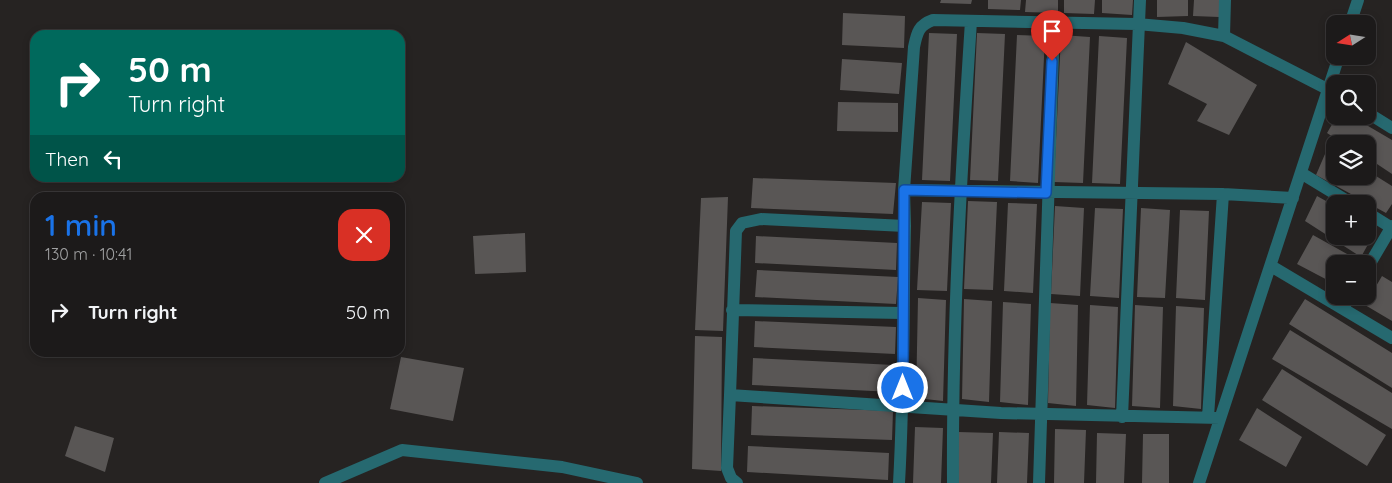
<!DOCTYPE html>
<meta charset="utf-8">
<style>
body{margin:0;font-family:Quicksand,sans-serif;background:#292727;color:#f1f3f6;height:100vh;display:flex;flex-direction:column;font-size:19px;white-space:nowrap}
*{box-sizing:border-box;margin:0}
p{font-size:16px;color:#a0a1a2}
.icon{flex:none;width:28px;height:28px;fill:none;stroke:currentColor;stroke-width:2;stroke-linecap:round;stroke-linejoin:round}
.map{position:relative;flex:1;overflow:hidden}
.sheet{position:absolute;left:30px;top:192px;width:375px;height:165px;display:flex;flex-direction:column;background:#1c1a1a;border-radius:15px;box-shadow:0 2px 8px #0003,0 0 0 1px #3a3839}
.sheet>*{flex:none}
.hud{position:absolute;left:30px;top:30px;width:375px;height:152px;border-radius:15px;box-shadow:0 2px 8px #0003,0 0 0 1px #3a3839;background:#00695c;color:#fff;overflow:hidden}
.needle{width:32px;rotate:258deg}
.buttons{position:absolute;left:1326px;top:15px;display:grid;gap:10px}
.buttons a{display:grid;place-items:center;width:50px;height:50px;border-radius:10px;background:#1c1a1a;box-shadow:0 2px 8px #0003,0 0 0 1px #3a3839;font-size:25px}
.pin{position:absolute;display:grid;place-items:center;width:42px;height:42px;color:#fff;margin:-51px -21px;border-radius:50% 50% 50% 0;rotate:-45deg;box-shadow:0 0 5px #0007}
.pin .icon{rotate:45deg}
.me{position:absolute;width:55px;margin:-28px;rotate:0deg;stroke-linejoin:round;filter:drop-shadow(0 0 4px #0008)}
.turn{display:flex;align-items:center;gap:18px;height:105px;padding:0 15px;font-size:22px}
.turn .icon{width:65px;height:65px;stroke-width:2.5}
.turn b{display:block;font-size:35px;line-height:42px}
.then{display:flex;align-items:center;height:48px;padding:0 15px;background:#0003;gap:10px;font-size:19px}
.round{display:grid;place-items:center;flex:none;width:52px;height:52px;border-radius:15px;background:#292727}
.head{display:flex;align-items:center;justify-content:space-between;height:85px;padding:0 15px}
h1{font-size:30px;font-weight:600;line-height:38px;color:#1a73e8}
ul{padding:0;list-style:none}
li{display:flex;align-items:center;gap:15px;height:70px;padding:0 15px}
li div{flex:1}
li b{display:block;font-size:19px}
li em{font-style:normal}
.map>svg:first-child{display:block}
.building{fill:#595655}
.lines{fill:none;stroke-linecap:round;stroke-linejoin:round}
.minor{stroke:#266970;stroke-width:12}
.tertiary{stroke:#266970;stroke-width:12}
.route-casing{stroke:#114b97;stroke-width:12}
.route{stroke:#1a73e8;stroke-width:9}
</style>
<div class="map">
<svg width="1392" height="483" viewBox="0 0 1392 483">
<rect width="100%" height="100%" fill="#262322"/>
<!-- building -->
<path class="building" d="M941,0H972L971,4L940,3Z
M988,0H1021L1020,10L988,9Z
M1026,0H1058V13L1025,12Z
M1064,0H1095L1094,14L1064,13Z
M1102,0H1133L1132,15L1102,13Z
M1157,0H1188V16L1157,17Z
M1194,0H1219V17L1193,16Z
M843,13L905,16L904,48L842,45Z
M929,33L957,34L950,181L922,180Z
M977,33L1005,34L998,181L970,180Z
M1017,35L1045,36L1038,183L1010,181Z
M1061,35L1090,37L1083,183L1054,182Z
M1099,36L1127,38L1120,184L1092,183Z
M1186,42L1257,85L1229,135L1197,121L1207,104L1168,84Z
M842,59L902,63L899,94L840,90Z
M838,102L898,103V132L837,131Z
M1337,116H1351L1392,140V174L1368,158V144H1344L1327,133Z
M1328,147L1335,151V176H1368V171L1392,186V204L1386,213L1316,175Z
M753,178L896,183L893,214L751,208Z
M1317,196L1335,206V236H1368V225L1376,230L1361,257L1305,221Z
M728,197L723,331L695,330L701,198Z
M968,201L997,202L993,290L964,289Z
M922,202L951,203L947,291L917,290Z
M1008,203L1037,204L1033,293L1004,291Z
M1055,206L1084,208L1080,296L1051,294Z
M1095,208L1123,209L1119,298L1090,296Z
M1141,208L1170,210L1165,298L1137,297Z
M1180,210L1209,211L1205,300L1176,298Z
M525,233L526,272L475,274L473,236Z
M1313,235L1356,259L1353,264H1335V284L1297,264Z
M756,236L897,243L896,270L755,263Z
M757,270L898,277L896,304L755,297Z
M1382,276L1392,282V321L1365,305Z
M918,298L946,300L943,401L916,398Z
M964,299L992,301L989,402L962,399Z
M1305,299L1392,353V388L1289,324Z
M1003,302L1031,304L1028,405L1000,402Z
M1050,303L1078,305L1076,406L1048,403Z
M1090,305L1118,307L1115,408L1087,405Z
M1135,305L1163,307L1160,408L1132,406Z
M1176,306L1204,308L1201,409L1173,406Z
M755,321L896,327L895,354L754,347Z
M1290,330L1392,393V429L1272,359Z
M695,336L722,337L721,471L692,469Z
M401,357L464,368L453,421L390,409Z
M753,358L894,365L893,392L752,385Z
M1282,369L1386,435L1367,466L1262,400Z
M752,406L893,411L892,440L751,435Z
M1257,408L1302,437L1286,467L1239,440Z
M75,426L114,438L105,472L65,456Z
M915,427L943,428L941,483H913Z
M1055,429L1086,430L1084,483H1054Z
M958,432L993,433L991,483H957Z
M999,432L1029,433L1027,483H997Z
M1097,433L1126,434L1124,483H1096Z
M1143,434H1169V483H1142Z
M748,446L889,453L888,480L747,472Z"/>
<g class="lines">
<!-- minor -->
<path class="minor" d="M1350,24L1358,0
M1224,36L1225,0
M1368,113L1392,128
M1301,173L1352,204
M904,190L1223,194L1293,198
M1368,213L1392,228
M1271,266L1392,338
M1368,267L1392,226
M1343,308L1350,296
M732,310L902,313
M730,395L727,468L731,478L737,483
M1122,417L1140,0
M1208,417L1223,194
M1220,418L1001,413L730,395L736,231L742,223L761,219L905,226L904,190L914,47C917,32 919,25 933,20L1137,24L1183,28L1224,36L1335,93
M899,483C904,397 903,312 905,226
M953,483C952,329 961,175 971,21
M1039,483L1054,23
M1199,483L1339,56"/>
<!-- tertiary -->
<path class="tertiary" d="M325,483L402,450L562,467L637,483"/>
</g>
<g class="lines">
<defs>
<path id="route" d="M903,388L904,190L1046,193L1052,61"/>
</defs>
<!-- route casing -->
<use href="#route" class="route-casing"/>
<!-- route -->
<use href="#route" class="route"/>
</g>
</svg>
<div class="buttons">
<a><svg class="needle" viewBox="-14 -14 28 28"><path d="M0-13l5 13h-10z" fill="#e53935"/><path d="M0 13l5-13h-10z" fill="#a0a1a2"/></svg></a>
<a><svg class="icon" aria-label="search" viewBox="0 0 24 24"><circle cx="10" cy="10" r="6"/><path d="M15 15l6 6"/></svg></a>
<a><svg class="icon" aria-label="layers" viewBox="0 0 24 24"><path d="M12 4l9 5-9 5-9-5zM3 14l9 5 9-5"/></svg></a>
<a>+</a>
<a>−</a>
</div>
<div class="pin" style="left:1052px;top:61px;background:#d93025"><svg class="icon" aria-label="arrive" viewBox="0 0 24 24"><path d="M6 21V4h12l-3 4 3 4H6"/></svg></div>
<svg class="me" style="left:903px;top:388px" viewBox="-20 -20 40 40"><circle r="17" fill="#1a73e8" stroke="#fff" stroke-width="3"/><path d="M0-11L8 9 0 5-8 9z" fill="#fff"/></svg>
<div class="hud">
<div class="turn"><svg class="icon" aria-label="right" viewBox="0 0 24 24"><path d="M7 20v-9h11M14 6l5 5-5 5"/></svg><div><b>50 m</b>Turn right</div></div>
<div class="then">Then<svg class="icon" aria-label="left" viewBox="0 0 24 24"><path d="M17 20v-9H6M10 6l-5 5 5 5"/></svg></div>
</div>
<section class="sheet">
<div class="head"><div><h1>1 min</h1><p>130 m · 10:41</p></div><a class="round" style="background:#d93025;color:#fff"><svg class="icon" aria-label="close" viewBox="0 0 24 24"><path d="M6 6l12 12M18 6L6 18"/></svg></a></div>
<ul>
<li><svg class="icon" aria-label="right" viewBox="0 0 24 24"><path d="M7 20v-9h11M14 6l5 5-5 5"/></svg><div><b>Turn right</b></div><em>50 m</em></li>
</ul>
</section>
</div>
